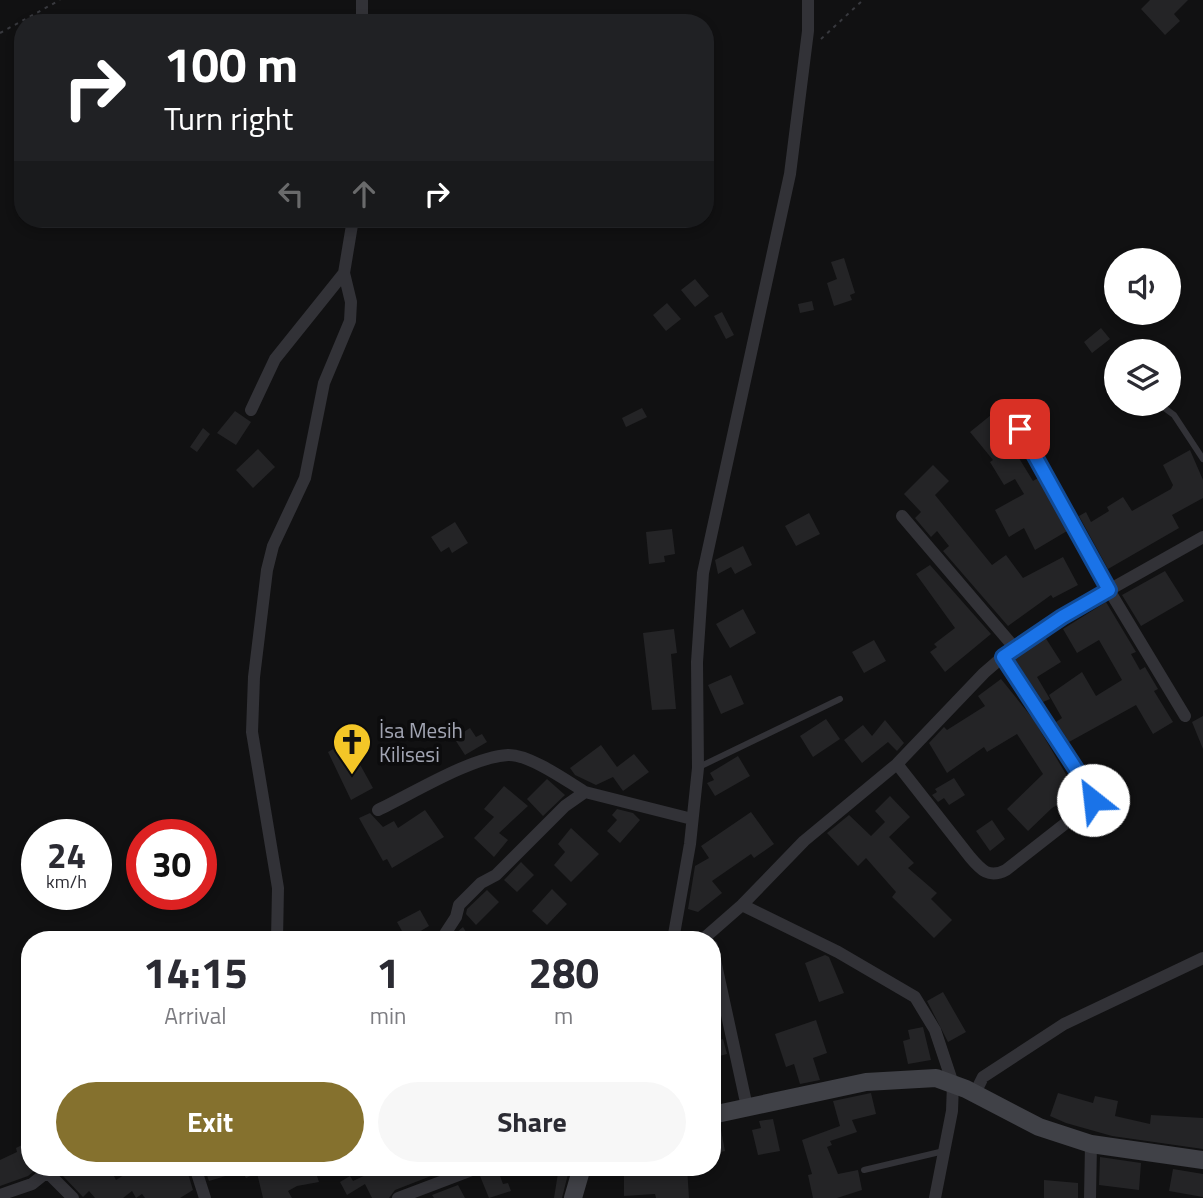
<!DOCTYPE html>
<meta charset="utf-8">
<style>
body{margin:0;font-family:"Titillium Web",sans-serif;background:#f7f7f7;color:#2b2b33;height:100vh;display:flex;flex-direction:column;font-size:26px;white-space:nowrap}
*{box-sizing:border-box;margin:0}
p{font-size:23px;color:#7c7c81}
.icon{flex:none;width:38px;height:38px;fill:none;stroke:currentColor;stroke-width:2;stroke-linecap:round;stroke-linejoin:round}
.map{position:relative;flex:1;overflow:hidden}
.panel{position:absolute;left:21px;top:931px;width:700px;height:245px;display:flex;flex-direction:column;background:#fff;border-radius:28px;box-shadow:0 4px 10px #0003}
.panel>*{flex:none}
.hud{position:absolute;left:14px;top:14px;width:700px;height:214px;border-radius:28px;box-shadow:0 4px 10px #0003;background:#202124;color:#fff;overflow:hidden}
.buttons{position:absolute;left:1104px;top:248px;display:grid;gap:14px}
.buttons a{display:grid;place-items:center;width:77px;height:77px;border-radius:50%;background:#fff;box-shadow:0 4px 10px #0003;font-size:35px}
.speed{position:absolute;left:21px;top:819px;display:flex;gap:14px;font-size:35px;font-weight:700;text-align:center}
.speed>*{display:grid;place-content:center;width:91px;height:91px;border-radius:50%;background:#fff;box-shadow:0 4px 10px #0003;line-height:1}
.speed small{font-size:18px;font-weight:400}
.speed .limit{border:10px solid #d22;background:#fff;color:#111}
.pin{position:absolute;display:grid;place-items:center;width:60px;height:60px;color:#fff;margin:-30px;border-radius:14px;box-shadow:0 4px 10px #0006}
.me{position:absolute;width:77px;margin:-38px;rotate:331deg;stroke-linejoin:round;filter:drop-shadow(0 0 5px #0008)}
.turn{display:flex;align-items:center;gap:24px;height:147px;padding:0 35px;font-size:32px}
.turn .icon{width:91px;height:91px;stroke-width:2.5}
.turn b{display:block;font-size:49px;line-height:60px}
.lanes{display:flex;align-items:center;height:66px;padding:0 35px;background:#0003;justify-content:center;gap:35px;direction:ltr}
.lanes .off{opacity:.35}
.eta{display:flex;justify-content:space-evenly;align-items:center;height:119px;text-align:center}
.eta b{font-size:42px;font-weight:700;line-height:49px}
.action{display:flex;gap:14px;margin-top:auto;padding:14px 35px}
.action a{flex:1;height:80px;border-radius:42px;background:#85712e;color:#fff;font-size:28px;font-weight:700;line-height:80px;text-align:center}
.action a+a{background:#f7f7f7;color:#2b2b33}
.map>svg:first-child{display:block}
.building{fill:#242426}
.lines{fill:none;stroke-linecap:round;stroke-linejoin:round}
.path{stroke:#38393e;stroke-width:2;stroke-dasharray:3.5 5;stroke-linecap:butt}
.lane{stroke:#323237;stroke-width:6}
.street{stroke:#323237;stroke-width:12}
.secondary{stroke:#404147;stroke-width:18}
.route-casing{stroke:#114b97;stroke-width:18}
.route{stroke:#1a73e8;stroke-width:12}
.labels{text-anchor:middle;dominant-baseline:central;stroke-width:7;stroke-linejoin:round;paint-order:stroke}
.poi-label{font-size:21px;fill:#a2a5b3;stroke:#0c0c0d;text-anchor:start}
</style>
<div class="map">
<svg width="1203" height="1198" viewBox="0 0 1203 1198">
<rect width="100%" height="100%" fill="#111112"/>
<!-- building -->
<path class="building" d="M1150,0H1188L1174,14L1180,21L1165,35L1141,9Z
M844,258L855,293L850,295L852,300L834,306L827,283L837,279L831,262Z
M695,279L709,296L695,307L681,290Z
M812,301L814,310L800,313L798,304Z
M667,303L681,319L666,331L653,315Z
M722,312L734,335L726,339L714,316Z
M1101,328L1110,339L1092,353L1084,342Z
M642,408L647,417L626,427L622,418Z
M235,411L251,422L236,445L217,433Z
M991,415L1009,435L1006,437L1033,481L1038,478L1067,531L1035,550L1024,528L1009,537L995,510L1024,494L1015,479L1004,485L990,462L993,460L970,432Z
M203,428L210,434L197,452L190,447Z
M258,449L275,467L253,488L236,470Z
M1190,450L1203,480V498L1172,515L1179,528L1108,569L1079,516L1086,512L1091,522L1109,511L1107,507L1123,497L1132,511L1171,489L1173,485L1163,465Z
M933,465L949,481L935,495L992,565L1006,555L1023,578L1063,557L1078,585L1053,598L1051,595L1008,626L943,551L949,546L937,531L931,537L915,518L921,512L904,494Z
M809,513L820,534L796,546L785,526Z
M455,522L468,543L452,553L449,547L441,552L431,537Z
M672,529L675,554L664,556L665,562L649,564L646,532Z
M743,546L752,565L735,574L731,567L718,574L715,560Z
M930,565L991,634L945,672L930,652L937,647L934,644L955,628L916,574Z
M1165,571L1184,601L1141,626L1122,595Z
M1106,602L1136,652L1131,654L1140,670L1145,667L1158,689L1154,691L1173,722L1153,734L1136,705L1069,742L1056,722L1062,718L1049,695L1082,672L1096,696L1122,680L1099,640L1077,653L1063,629Z
M743,609L756,633L730,648L716,624Z
M674,629L677,653L671,654L676,709L652,710L643,633Z
M1045,637L1061,662L1037,677L1050,699L1043,702L1014,658Z
M874,640L886,661L864,673L852,652Z
M731,675L744,704L721,714L708,685Z
M1001,679L1034,720L1077,793L1052,808L1028,831L1007,809L1043,774L1017,734L987,752L984,747L947,773L929,743L944,727L947,730L985,706L978,696Z
M1203,716V749L1192,722Z
M826,719L840,739L813,757L800,736Z
M885,720L904,743L897,751L888,742L862,763L844,740L863,725L872,736Z
M470,728L476,737L482,734L487,742L465,755L454,738Z
M347,741L373,788L351,800L328,752Z
M601,745L617,767L634,754L649,772L623,791L613,777L596,785L575,775L570,768Z
M738,756L750,776L715,796L707,783L714,780L710,773Z
M954,778L965,795L949,805L944,798L938,802L932,795L937,792L935,789Z
M547,779L565,795L543,816L527,799Z
M504,786L528,806L499,833L508,840L494,857L474,838L494,817L484,809Z
M890,796L910,817L889,837L914,863L908,868L937,893L931,899L952,920L934,938L892,897L896,892L866,858L858,866L827,833L849,815L871,836L885,822L875,811Z
M617,809L633,813L640,820L620,843L607,831L617,820L612,815Z
M425,810L444,837L392,868L387,859L383,861L359,818L370,813L383,827L394,821L398,828Z
M751,812L774,844L754,858L751,854L712,881L722,893L698,912L688,909L695,866L709,858L701,846Z
M992,820L1005,839L990,851L976,831Z
M571,828L599,854L571,882L554,865L565,852L558,844Z
M521,862L534,875L517,892L504,880Z
M552,889L567,904L547,925L532,911Z
M487,890L499,902L476,925L466,914L467,909Z
M420,910L429,926L419,932L423,940H407L397,922Z
M463,927L471,940H452L456,933Z
M825,955L829,957L844,993L819,1002L805,963Z
M943,992L966,1032L948,1042L927,1001Z
M816,1020L827,1053L813,1058L820,1080L800,1084L794,1064L786,1067L775,1034Z
M923,1027L931,1060L908,1064L903,1041L910,1039L908,1030Z
M723,1039L727,1054L712,1058V1042Z
M871,1093L876,1114L852,1120L857,1132L830,1141L832,1145L827,1147L838,1174L858,1170L862,1190L837,1198H813L808,1175L812,1174L802,1140L840,1126L833,1101Z
M1058,1093L1093,1103L1095,1096L1118,1101L1115,1116L1150,1124L1151,1115L1203,1118V1149L1112,1136L1066,1123L1050,1116Z
M773,1119L780,1151L758,1155L752,1130L761,1128L759,1121Z
M720,1125L725,1151L712,1154V1126Z
M30,1141V1167H39L28,1176L0,1186V1160L17,1152L16,1148Z
M1100,1157L1141,1163L1139,1190L1099,1185Z
M74,1167H99L104,1175L113,1174L116,1180L137,1167H176L179,1172L186,1167L193,1190L180,1198H145L142,1194L136,1198L132,1191L123,1198H95L89,1191L83,1197L63,1176Z
M204,1167H269V1172L278,1167H314L319,1182L297,1186L288,1191L292,1198H263L257,1173L246,1178L242,1171L209,1181Z
M383,1167H448L449,1169L395,1190L389,1198H372L365,1184L347,1195L340,1182L350,1176L353,1181Z
M559,1167H568V1174L562,1198H554Z
M624,1167H687L689,1198H656L655,1194L624,1196Z
M497,1168L503,1184L508,1183L511,1191L489,1198L480,1176Z
M1173,1169L1203,1174V1197L1169,1191Z
M1044,1180L1078,1183V1198H1044Z
M458,1185L465,1198H434L432,1195Z"/>
<g class="lines">
<!-- path -->
<path class="path" d="M0,33L60,0
M821,39L863,0"/>
<!-- lane -->
<path class="lane" d="M1159,404L1174,415L1203,459
M699,767L840,699
M864,1170L944,1151"/>
<!-- street -->
<path class="street" d="M362,0V23
M251,410L275,359L344,273
M1011,410L1109,590L1185,716
M902,516L1014,647
M897,764L970,857C981,870 989,879 1006,870L1089,805L1093,795L1003,657
M378,810C412,794 471,757 508,755C529,754 567,781 585,792
M742,905L838,952L915,997L935,1030L953,1084L952,1111L935,1198
M277,940L278,888L252,732L254,677L267,570L273,546L305,478L324,383L350,321L351,302L344,273L353,219
M441,940L456,917L459,905L481,883L496,875L565,806L585,792L692,819
M673,940L690,844L698,768L697,662L703,573L790,174L808,31V0
M702,940L742,905L804,841L897,764L984,673L1014,647L1061,617L1203,537
M712,946L747,1107
M975,1093L983,1077L1064,1024L1203,958
M195,1167L205,1198
M0,1195L32,1184L47,1172L73,1198
M398,1198L480,1167
M1090,1198L1091,1144"/>
<!-- secondary -->
<path class="secondary" d="M712,1115L866,1082L936,1078L966,1089L1039,1127L1091,1144L1203,1160
M573,1198L582,1167"/>
</g>
<g class="lines">
<defs>
<path id="route" d="M1020,429L1109,590L1062,617L1003,657L1093,795V800"/>
</defs>
<!-- route casing -->
<use href="#route" class="route-casing"/>
<!-- route -->
<use href="#route" class="route"/>
</g>
<!-- icons -->
<defs>
<symbol id="church-pin" viewBox="-11 -11 22 30"><path d="M0 17L-7.5 6A9.5 9.5 0 1 1 7.5 6Z" fill="#f4c627" stroke="#0c0c0d"/><path d="M-1.2-6h2.4v3.5h3.3v2.4h-3.3V6h-2.4V-.1h-3.3v-2.4h3.3Z" fill="#111"/></symbol>
</defs>
<g fill-rule="evenodd">
<use href="#church-pin" x="330" y="720" width="44" height="60"/>
</g>
<g class="labels">
<!-- poi labels -->
<g class="poi-label">
<text x="379" y="730">İsa Mesih<tspan x="379" dy="24">Kilisesi</tspan></text>
</g>
</g>
</svg>
<div class="buttons">
<a><svg class="icon" aria-label="sound" viewBox="0 0 24 24"><path d="M4 9h4l5-4v14l-5-4H4zM17 9q2 3 0 6"/></svg></a>
<a><svg class="icon" aria-label="layers" viewBox="0 0 24 24"><path d="M12 4l9 5-9 5-9-5zM3 14l9 5 9-5"/></svg></a>
</div>
<div class="speed"><div>24<small>km/h</small></div><div class="limit">30</div></div>
<div class="pin" style="left:1020px;top:429px;background:#d93025"><svg class="icon" aria-label="arrive" viewBox="0 0 24 24"><path d="M6 21V4h12l-3 4 3 4H6"/></svg></div>
<svg class="me" style="left:1093px;top:800px" viewBox="-20 -20 40 40"><circle r="19" fill="#fff"/><path d="M0-13L10 11 0 6-10 11z" fill="#1a73e8"/></svg>
<div class="hud">
<div class="turn"><svg class="icon" aria-label="right" viewBox="0 0 24 24"><path d="M7 20v-9h11M14 6l5 5-5 5"/></svg><div><b>100 m</b>Turn right</div></div>
<div class="lanes"><svg class="icon off" aria-label="left" viewBox="0 0 24 24"><path d="M17 20v-9H6M10 6l-5 5 5 5"/></svg><svg class="icon off" aria-label="ahead" viewBox="0 0 24 24"><path d="M12 20V5M6 11l6-6 6 6"/></svg><svg class="icon" aria-label="right" viewBox="0 0 24 24"><path d="M7 20v-9h11M14 6l5 5-5 5"/></svg></div>
</div>
<section class="panel">
<div class="eta">
<div><b>14:15</b><p>Arrival</p></div>
<div><b>1</b><p>min</p></div>
<div><b>280</b><p>m</p></div>
</div>
<div class="action"><a>Exit</a><a>Share</a></div>
</section>
</div>
